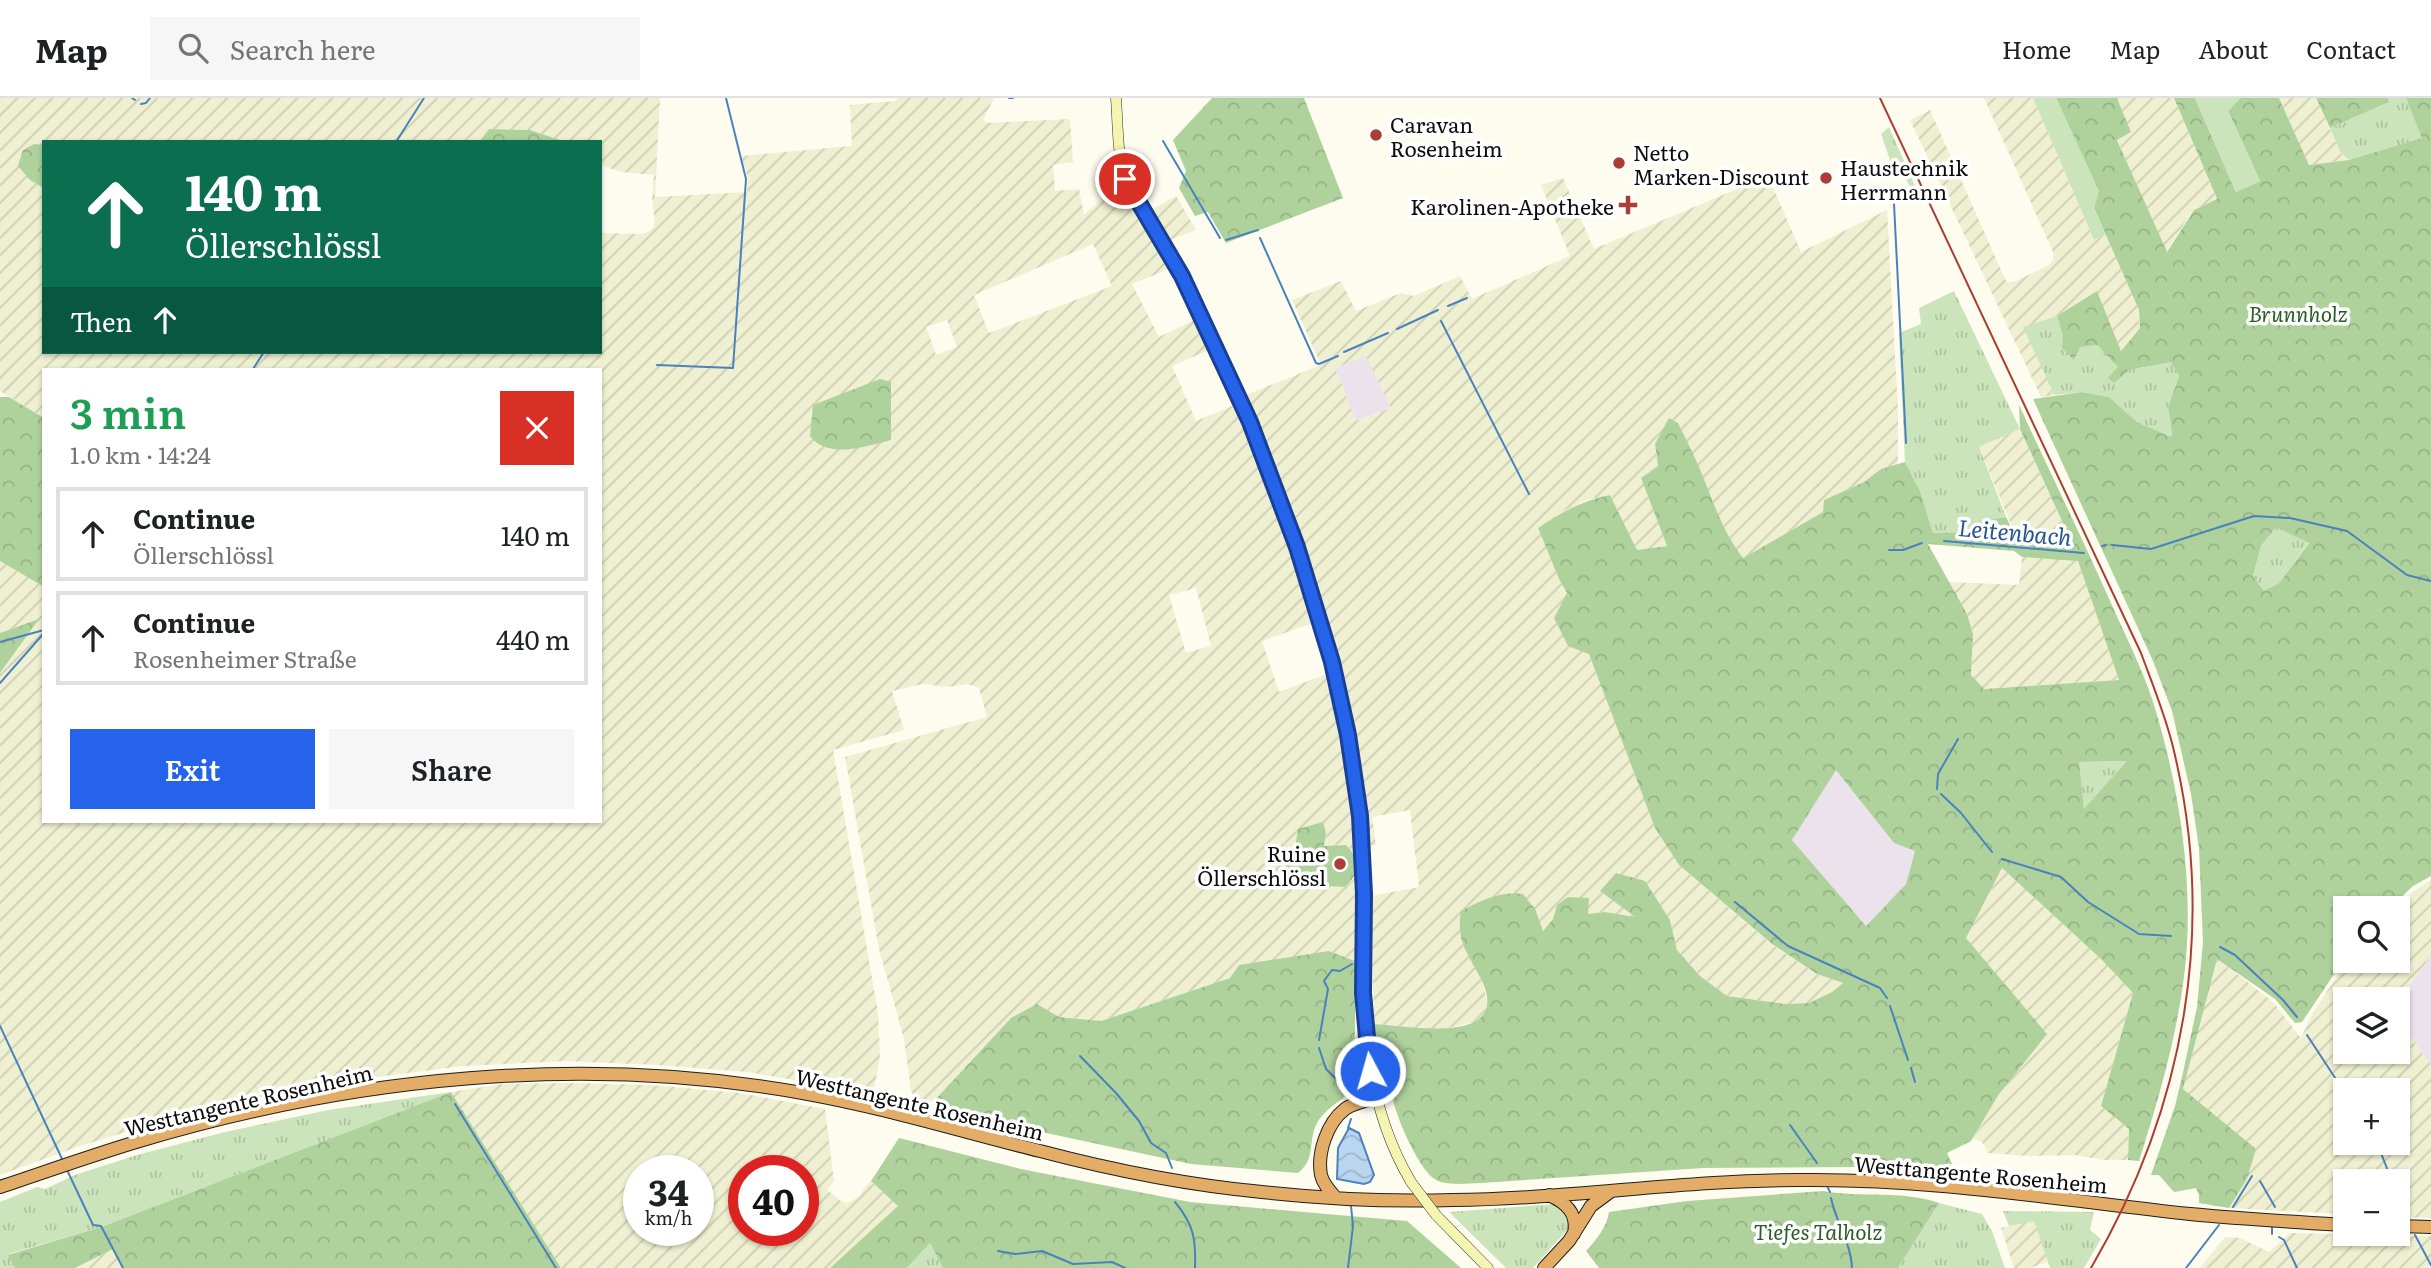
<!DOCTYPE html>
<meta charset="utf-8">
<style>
body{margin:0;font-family:Literata,serif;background:#f6f6f6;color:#202124;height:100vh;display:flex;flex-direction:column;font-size:26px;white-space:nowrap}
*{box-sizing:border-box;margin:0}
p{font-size:23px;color:#757577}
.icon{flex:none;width:38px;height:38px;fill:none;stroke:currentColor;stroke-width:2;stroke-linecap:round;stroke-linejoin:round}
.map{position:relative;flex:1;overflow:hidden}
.details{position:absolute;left:42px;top:270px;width:560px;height:455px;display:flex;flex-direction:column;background:#fff;border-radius:0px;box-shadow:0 2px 5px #0004}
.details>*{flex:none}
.banner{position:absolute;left:42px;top:42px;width:560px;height:214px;border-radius:0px;box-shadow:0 2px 5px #0004;background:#0b6e4f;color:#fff;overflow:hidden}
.buttons{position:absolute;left:2333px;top:798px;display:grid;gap:14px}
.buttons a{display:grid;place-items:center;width:77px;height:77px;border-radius:0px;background:#fff;box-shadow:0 2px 5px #0004;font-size:35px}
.speed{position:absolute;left:623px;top:1057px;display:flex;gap:14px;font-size:35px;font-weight:700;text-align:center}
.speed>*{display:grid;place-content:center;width:91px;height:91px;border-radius:50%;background:#fff;box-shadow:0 2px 5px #0004;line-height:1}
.speed small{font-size:18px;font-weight:400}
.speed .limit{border:10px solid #d22;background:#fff;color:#111}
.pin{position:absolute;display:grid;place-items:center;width:60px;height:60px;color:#fff;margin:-30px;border:4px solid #fff;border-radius:50%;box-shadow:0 2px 7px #0007}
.me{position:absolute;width:77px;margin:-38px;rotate:354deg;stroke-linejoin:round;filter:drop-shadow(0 0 5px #0008)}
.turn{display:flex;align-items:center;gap:24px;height:147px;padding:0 28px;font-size:32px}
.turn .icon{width:91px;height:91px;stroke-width:2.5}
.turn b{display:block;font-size:49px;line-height:60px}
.then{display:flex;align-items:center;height:66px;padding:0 28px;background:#0003;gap:14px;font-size:26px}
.round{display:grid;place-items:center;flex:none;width:74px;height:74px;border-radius:0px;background:#f6f6f6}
.summary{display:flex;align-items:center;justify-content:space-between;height:119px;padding:0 28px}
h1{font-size:42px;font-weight:600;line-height:52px;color:#1e9e55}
.action{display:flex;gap:14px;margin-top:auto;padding:14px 28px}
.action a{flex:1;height:80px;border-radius:0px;background:#2563eb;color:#fff;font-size:28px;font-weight:600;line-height:80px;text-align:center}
.action a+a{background:#f6f6f6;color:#202124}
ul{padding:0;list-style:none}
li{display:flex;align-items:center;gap:21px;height:94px;margin:0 14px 10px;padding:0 14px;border:4px solid #e0e0e0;border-radius:0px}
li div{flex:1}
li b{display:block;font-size:26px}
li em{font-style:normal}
header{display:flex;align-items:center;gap:42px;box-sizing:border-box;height:98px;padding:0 35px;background:#fff;border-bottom:2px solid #e0e0e0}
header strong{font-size:33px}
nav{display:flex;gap:38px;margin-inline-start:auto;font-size:24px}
.search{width:490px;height:63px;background:#f6f6f6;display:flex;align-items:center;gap:18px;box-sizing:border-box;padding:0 24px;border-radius:0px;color:#757577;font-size:26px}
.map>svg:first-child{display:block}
.industrial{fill:#ebe2eb}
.farmland{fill:url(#farmland-furrows);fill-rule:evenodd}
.grass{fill:url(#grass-tufts)}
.forest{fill:url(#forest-crowns);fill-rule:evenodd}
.garden{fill:#cce4bc}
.water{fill:url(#water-waves);stroke:#4982bd;stroke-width:2}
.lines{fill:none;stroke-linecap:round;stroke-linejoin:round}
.stream{stroke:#4982bd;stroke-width:2}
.secondary-casing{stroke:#2f2f2f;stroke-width:11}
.highway-casing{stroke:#1e1e1e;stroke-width:14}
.secondary{stroke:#f5f5b1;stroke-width:10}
.highway{stroke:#e3ad67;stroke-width:12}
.rail{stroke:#ac3d35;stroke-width:2}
.secondary-bridge-casing{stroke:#2f2f2f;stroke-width:11;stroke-linecap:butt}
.secondary-bridge{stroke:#f5f5b1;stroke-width:10}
.route-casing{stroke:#184099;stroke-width:18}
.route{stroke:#2563eb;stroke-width:12}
.poi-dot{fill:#ac3d35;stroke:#fff;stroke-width:2.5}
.labels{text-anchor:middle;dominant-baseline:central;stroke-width:7;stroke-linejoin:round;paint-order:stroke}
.poi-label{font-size:21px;fill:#0d0d0d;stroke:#fff;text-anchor:start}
.park-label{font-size:21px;font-style:italic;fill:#2a5d25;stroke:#fff}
.street-label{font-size:21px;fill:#0d0d0d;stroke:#fff}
.water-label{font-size:23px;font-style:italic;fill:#255590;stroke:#fff}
</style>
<header>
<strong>Map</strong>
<div class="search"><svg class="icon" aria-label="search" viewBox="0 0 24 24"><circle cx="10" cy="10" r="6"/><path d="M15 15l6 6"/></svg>Search here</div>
<nav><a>Home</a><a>Map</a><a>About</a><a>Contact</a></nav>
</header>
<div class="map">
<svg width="2431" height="1170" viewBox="0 0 2431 1170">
<defs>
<pattern id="farmland-furrows" width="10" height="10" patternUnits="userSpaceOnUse" patternTransform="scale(1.75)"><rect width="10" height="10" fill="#eff0d1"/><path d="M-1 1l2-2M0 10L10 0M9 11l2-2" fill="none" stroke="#cccdb2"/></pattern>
<pattern id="grass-tufts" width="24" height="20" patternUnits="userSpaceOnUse" patternTransform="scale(1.75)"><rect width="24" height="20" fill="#cce4bc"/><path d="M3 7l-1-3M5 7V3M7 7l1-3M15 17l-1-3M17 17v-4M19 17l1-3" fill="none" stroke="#aec2a0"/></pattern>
<pattern id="forest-crowns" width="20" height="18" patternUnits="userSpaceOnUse" patternTransform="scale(1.75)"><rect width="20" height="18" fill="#afd29d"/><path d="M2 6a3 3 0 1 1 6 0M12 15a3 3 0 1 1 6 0" fill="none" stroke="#95b386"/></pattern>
<pattern id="water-waves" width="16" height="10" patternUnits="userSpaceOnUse" patternTransform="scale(1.75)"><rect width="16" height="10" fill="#b9d5ef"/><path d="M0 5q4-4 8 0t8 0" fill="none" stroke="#9eb6cc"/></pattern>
</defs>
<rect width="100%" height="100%" fill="#fdfcef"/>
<!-- industrial -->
<path class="industrial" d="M1366,257L1391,310L1355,323L1335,270Z
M1836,671L1894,745L1915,753L1906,786L1866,828L1792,742Z
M2431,857V967L2398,922V904Z"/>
<!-- farmland -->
<path class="farmland" d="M0,0H660L655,99L747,94L748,80L741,58L852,48L850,7L896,3L897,0H994L983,22L987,25L1070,21L1073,64L1053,67L1055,93L1079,91L1084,117L1120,83L1140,118L1176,98L1196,132L1168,143L1184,167L1243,298L1321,267L1292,202L1341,183L1356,213L1401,195L1414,198L1460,178L1472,201L1570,158L1541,87L1563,80L1594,151L1768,78L1801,154L1887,112L1898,312V367L1881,371L1864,384L1825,402L1823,414L1743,460L1727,440L1713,410L1707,388L1678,325L1655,346L1658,368L1641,380L1667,448L1637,452L1610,397L1587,402L1560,415L1538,430L1559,481L1567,495L1655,730L1679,767L1771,846L1817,876L1843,885L1832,894L1809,905L1786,906L1727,898L1700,878L1677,852L1670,822L1600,793L1637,820L1605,814L1588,816L1557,807L1553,821L1543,833L1513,794L1477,805L1461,813L1466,854L1482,883L1488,907L1486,916L1475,924L1439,932L1374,926L1371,798L1419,789L1410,712L1372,719L1376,747L1368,748L1354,755L1346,747L1324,748L1326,735L1295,750L1285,765L1294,786L1345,789L1355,780V863L1329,853L1230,880L1101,923L1059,919L1011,920L933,1004L917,1002L911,993L904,941L879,851L845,659L987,619L979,590L968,586L948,589L923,586L892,593L904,632L833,652L878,915L880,958L873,998L841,990L748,974L657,967L566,963L463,968L354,982L266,998L163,1023L77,1049L0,1077V575L38,522L0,535V463L44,489V723H600V271H44V320L0,293ZM489,31L530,32L566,44H600V67L621,74L654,77L652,100L655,124L653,130L648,134L641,136L600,135V254H394L387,261L376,254H44V90L30,82L44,44H479ZM1093,146L1112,188L989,235L974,197ZM1174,169L1198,220L1159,239L1132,186ZM947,222L957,249L936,257L926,229ZM1211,251L1237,306L1196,323L1172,268ZM1366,258L1391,310L1356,323L1335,270ZM1196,490L1211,548L1186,555L1169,497ZM1313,525L1327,576L1279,594L1262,543Z
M1984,0H2033L2094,142L2106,137L2139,212L2140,230L2121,253L2096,194L2057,218L2024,229L2054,297L2041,299L1910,22L1930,12L2005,181L2007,184L2016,183L2049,167L2053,162V154Z
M2117,0H2174L2217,102L2193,112L2166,154L2117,41L2131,34Z
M2279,0H2316L2340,54L2349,62L2309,67Z
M2020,331L2066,433L2020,448L1979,349Z
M2022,459L2078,462L2119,582L1984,591L1971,578L1973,536L1967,516L1948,484L2019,487Z
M2002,770L2102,862L2133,895L2101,1008L2129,1031L2128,1062H2104L2075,1057L2029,1058L1988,1055L1982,1044L1973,1040L1999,996L1966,840Z
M2431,782V857L2398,904V901H2345V954H2398V922L2431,967V1120L2398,1119V1083H2345V1116L2229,1110L2247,1081L2183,991L2217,860L2273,904L2301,940L2312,916L2347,863H2398V810H2395L2414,793ZM2345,992H2398V1045H2345Z
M568,985L651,987L740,995L825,1011L834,1083L827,1092L841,1103L848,1105L860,1098L865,1089L871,1083L899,1108L830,1170H561L451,994L502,986ZM639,1073H698V1132H639ZM744,1073H803V1132H744Z
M2034,1122L2048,1164L2030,1170H2014L2001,1130Z
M2290,1135L2431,1138V1170H2200L2225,1139L2240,1140L2269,1154Z
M113,1151L122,1170H75Z"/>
<!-- grass -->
<path class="grass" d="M2388,0H2406L2423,40L2349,62L2340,54L2330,30L2389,4Z
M1889,29L1920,99L1915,96L1901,74L1891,65L1881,36Z
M1954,193L2020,331L1979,349L2006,419L1983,423L1966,434L1933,435L1920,393L1905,364L1899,235L1921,226L1919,210Z
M2057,218L2063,239L2080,249L2097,247C2129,280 2128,272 2171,263L2179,278L2168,309L2174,341L2137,324L2109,299L2082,294L2054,297L2023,229Z
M2276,428L2309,444L2279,485L2264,493L2253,478L2261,448Z
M2127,663L2084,712L2078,664Z
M451,994L104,1128L9,1156L15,1170H0V1104L37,1089L45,1091L75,1077L137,1057L225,1034L328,1012Z
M1939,1105L1982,1116L1992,1133L2005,1170H1898Z
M1554,1106C1565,1112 1569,1117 1570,1129L1533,1170H1506L1449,1114Z
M2003,1113L2094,1114L2090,1132L2101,1141L2084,1170H2050L2034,1123L2009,1128Z
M930,1145L943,1170H907Z"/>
<!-- forest -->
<path class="forest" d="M1212,0H1304L1343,100L1226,145L1208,114L1195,118L1179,90L1186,73L1173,42Z
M2056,0H2117L2131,34L2117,42L2167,154L2194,112L2217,101L2174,0H2195L2236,94L2260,83L2228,13L2240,0H2279L2309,67L2349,62L2422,40L2406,0H2431V778L2413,788L2390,810H2345V860L2302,924L2295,925L2275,901L2217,861L2183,991L2256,1051L2247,1081L2229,1110L2199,1105V1097L2196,1090L2174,1094L2159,1077H2151L2175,1008L2182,979L2197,909L2203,845L2199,750L2191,696L2172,613L2153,563L2033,301L2082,294L2109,299L2137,324L2173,340L2168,309L2179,278L2171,264L2129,272L2114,285L2108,280L2118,269L2097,247L2080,249L2074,262L2062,250L2063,239L2057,218L2097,193L2121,253L2140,230L2139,212L2094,110L2098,92ZM2276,429L2309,445L2279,485L2264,493L2253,478L2261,448Z
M2316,0H2388L2389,4L2330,30Z
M489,31L530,32L566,44H479Z
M34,46L44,47V90L30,82L18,68L23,52Z
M880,281L891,284V342C867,348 828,362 810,338L813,307Z
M0,299H9L44,320V489L0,463Z
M2019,307C2051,376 2084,444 2115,514C2130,547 2147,581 2157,617C2181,698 2195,794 2184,879C2176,942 2158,1003 2139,1063L2128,1062L2129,1031L2101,1008L2133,895L2102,862L2002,770L1966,840L2047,936L1999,996L1971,1043L1947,1055L1952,1066L1934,1071L1861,1069L1703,1070L1481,1085C1467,1085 1445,1089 1433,1080C1417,1067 1396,1019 1392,998C1388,982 1395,976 1378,967L1374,926C1410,928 1516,949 1480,879C1467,854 1456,843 1461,813C1479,803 1502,792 1523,796L1535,811L1543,833L1553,821L1557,807L1568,799L1589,800L1588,816L1605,814L1635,819L1600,793L1616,775L1645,783L1670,822L1677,852L1700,878L1727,898L1786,906L1809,905L1832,894L1843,885L1817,876L1772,846L1679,767L1655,730L1589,556L1568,548L1554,520L1567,495L1559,481L1538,430C1561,414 1582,403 1610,397L1637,452L1667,448L1641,380L1658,368L1655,346L1669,320L1678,325C1688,345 1698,365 1706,386C1717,414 1724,435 1743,460L1823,414L1824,402L1864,384L1881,371L1905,364L1920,393L1933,435L1966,434L1983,423L2006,419L2020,447L2066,432L2020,331ZM1928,446L2014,453L2022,459L2078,463L2119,582L1984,591L1971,577L1973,536L1967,516ZM2126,663V664L2084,711L2079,664ZM1836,672L1894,745L1915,753L1906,786L1866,828L1792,742Z
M39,521L0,575V535Z
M1323,724L1326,735L1324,748L1346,747C1361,762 1360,775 1345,789L1294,786L1288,780L1285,765L1295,750L1298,731Z
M1329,853L1355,863V935L1350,995C1340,1003 1323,1013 1317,1025C1307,1044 1317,1060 1298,1075L1191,1066L991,1023L933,1004L1011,920L1037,906L1059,919L1101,923L1230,880L1239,867Z
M451,994L561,1170H122L113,1151L75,1170H15L8,1157L104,1128Z
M899,1040L1021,1071L1190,1104L1407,1123L1461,1170H943L930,1145L907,1170H830L898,1108L871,1083Z
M1823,1093C1861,1100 1902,1092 1939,1105L1898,1170H1599L1586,1153C1596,1142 1607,1129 1609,1114L1687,1103Z"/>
<!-- garden -->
<path class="garden" d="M2033,0H2056L2099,93L2094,110L2106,137L2094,142Z
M2195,0H2240L2228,13L2260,83L2236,94Z"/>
<!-- water -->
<path class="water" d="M1349,1030L1359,1035L1374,1077L1370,1084L1364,1086L1337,1081L1338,1050Z"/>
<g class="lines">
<!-- stream -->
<path class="stream" d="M132,0L135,2
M1009,0H1013
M141,6L146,5L150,0
M1163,43L1220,140
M396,44L424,0
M1894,106L1906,345
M1260,140L1316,265L1319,266L1338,258
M1226,142L1258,132
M1448,208L1467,200
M1441,223L1529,396
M1397,231L1438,212
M1344,254L1388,235
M657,267L733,270L746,81L726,0
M253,271L264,254
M1944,443L2084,455
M2112,447L2151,451L2254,418L2290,420L2347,433L2407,477L2431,483
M2102,448L2106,447
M1889,452H1903L1922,445
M0,544L44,532
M0,585L44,535
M1937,691L1938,676L1958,641
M1941,696L1961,715L1992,754
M2002,761L2061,779L2088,804L2139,836L2171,838
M1735,804L1788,848L1880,890L1887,900
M2220,849L2235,857L2283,902L2297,919
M1890,908L1908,962
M0,928L63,1063
M2307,937L2345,995
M1319,942L1328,891L1324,883L1332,872L1340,873L1352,866
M1319,950L1326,971L1341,986L1343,996
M1080,958L1116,995L1139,1023L1151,1045L1166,1055L1172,1070
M1911,970L1915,984
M455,1006L556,1170
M1790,1027L1817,1065
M1348,1030L1351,1021
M2377,1045L2392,1083
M67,1072L93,1127L101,1128L123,1170
M2260,1083L2275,1109
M1828,1090L1830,1094
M2398,1098L2402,1111
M1831,1100C1836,1124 1851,1145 1852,1170
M1175,1104C1194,1127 1196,1141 1195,1170
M2233,1109L2252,1078
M2272,1128V1136
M2415,1137L2431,1167
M2279,1139L2284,1142L2297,1170
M998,1153L1015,1156L1042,1153L1073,1166L1112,1164L1125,1170
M1348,1170L1353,1128L1351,1108
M2186,1170L2219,1127"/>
<defs>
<path id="secondary" d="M1116,0C1118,26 1117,55 1125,80C1133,106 1154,130 1169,153C1184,179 1196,208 1209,236C1262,351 1312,471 1340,596C1355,660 1363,728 1364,794C1366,897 1356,991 1411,1084
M1436,1117L1488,1170"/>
<path id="highway" d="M0,1089C45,1074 90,1058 136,1044C352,979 585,955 808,996C886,1010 963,1034 1040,1053C1112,1072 1188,1087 1262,1094C1326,1101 1390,1104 1453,1102C1568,1101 1683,1082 1798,1082C1930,1080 2060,1102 2190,1116C2242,1121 2294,1124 2345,1127
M1549,1097C1567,1105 1578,1116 1574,1136
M1336,1100C1330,1093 1323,1086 1321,1077C1317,1055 1327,1025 1345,1011C1353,1005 1366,1003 1376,1000
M2398,1128L2431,1129
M1544,1170L1569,1143L1591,1108L1610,1094"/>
</defs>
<!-- secondary casing -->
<use href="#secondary" class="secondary-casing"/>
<!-- highway casing -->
<use href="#highway" class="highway-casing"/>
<!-- secondary -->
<use href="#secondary" class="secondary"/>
<!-- highway -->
<use href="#highway" class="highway"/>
<!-- rail -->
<path class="rail" d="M1880,0L2141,555C2152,585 2164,614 2172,645C2218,828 2185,1009 2091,1170"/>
<defs>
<path id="secondary-bridge" d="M1411,1084L1436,1117"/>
</defs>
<!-- secondary-bridge casing -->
<use href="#secondary-bridge" class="secondary-bridge-casing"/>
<!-- secondary-bridge -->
<use href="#secondary-bridge" class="secondary-bridge"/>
</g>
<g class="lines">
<defs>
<path id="route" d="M1125,81L1182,178L1250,324L1297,449L1332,564L1348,637L1360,718L1364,796L1363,895L1370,973"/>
</defs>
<!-- route casing -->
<use href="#route" class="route-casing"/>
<!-- route -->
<use href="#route" class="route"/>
</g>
<!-- markers -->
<g class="poi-dot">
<circle cx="1376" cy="37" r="7"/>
<circle cx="1619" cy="65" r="7"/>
<circle cx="1826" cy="80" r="7"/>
<path d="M1624.5 96.5h7v7h7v7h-7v7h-7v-7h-7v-7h7z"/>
<circle cx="1340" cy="766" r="7"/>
</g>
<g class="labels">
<!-- poi labels -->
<g class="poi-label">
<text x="1390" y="25">Caravan<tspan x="1390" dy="24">Rosenheim</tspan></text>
<text x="1633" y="53">Netto<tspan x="1633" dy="24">Marken-Discount</tspan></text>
<text x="1840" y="68">Haustechnik<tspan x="1840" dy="24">Herrmann</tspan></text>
<text x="1614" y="107" text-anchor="end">Karolinen-Apotheke</text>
<text x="1326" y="754" text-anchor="end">Ruine<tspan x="1326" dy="24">Öllerschlössl</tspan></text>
</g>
<!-- park labels -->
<g class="park-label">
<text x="2298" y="214">Brunnholz</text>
<text x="1818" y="1132">Tiefes Talholz</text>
</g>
<!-- street labels -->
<g class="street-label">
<text transform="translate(248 1001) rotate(-13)">Westtangente Rosenheim</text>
<text transform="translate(920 1005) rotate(13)">Westtangente Rosenheim</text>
<text transform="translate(1981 1075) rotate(5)">Westtangente Rosenheim</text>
</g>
<!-- water labels -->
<g class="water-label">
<text transform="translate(2015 433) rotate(5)">Leitenbach</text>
</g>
</g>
</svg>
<div class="buttons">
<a><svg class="icon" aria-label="search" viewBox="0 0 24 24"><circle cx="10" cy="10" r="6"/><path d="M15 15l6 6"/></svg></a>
<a><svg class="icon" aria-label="layers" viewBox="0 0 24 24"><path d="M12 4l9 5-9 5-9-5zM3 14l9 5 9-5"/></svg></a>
<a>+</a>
<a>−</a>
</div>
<div class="speed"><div>34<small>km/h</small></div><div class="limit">40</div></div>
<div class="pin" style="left:1125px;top:81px;background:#d93025"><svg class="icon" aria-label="arrive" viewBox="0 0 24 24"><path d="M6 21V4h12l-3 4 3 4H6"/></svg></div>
<svg class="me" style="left:1370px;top:973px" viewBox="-20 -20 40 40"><circle r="17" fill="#2563eb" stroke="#fff" stroke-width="3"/><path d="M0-11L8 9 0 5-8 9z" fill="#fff"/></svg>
<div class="banner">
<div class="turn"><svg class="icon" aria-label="ahead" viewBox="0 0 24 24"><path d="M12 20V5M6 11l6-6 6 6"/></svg><div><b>140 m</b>Öllerschlössl</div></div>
<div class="then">Then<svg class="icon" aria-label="ahead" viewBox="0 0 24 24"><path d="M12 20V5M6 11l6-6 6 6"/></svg></div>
</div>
<section class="details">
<div class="summary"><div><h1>3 min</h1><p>1.0 km · 14:24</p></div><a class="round" style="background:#d93025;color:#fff"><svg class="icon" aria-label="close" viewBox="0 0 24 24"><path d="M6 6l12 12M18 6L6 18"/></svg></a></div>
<ul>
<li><svg class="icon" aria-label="ahead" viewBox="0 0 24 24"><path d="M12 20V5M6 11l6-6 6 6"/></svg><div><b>Continue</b><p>Öllerschlössl</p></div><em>140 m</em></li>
<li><svg class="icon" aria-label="ahead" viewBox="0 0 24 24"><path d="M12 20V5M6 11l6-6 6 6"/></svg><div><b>Continue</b><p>Rosenheimer Straße</p></div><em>440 m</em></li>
</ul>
<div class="action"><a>Exit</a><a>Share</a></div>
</section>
</div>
